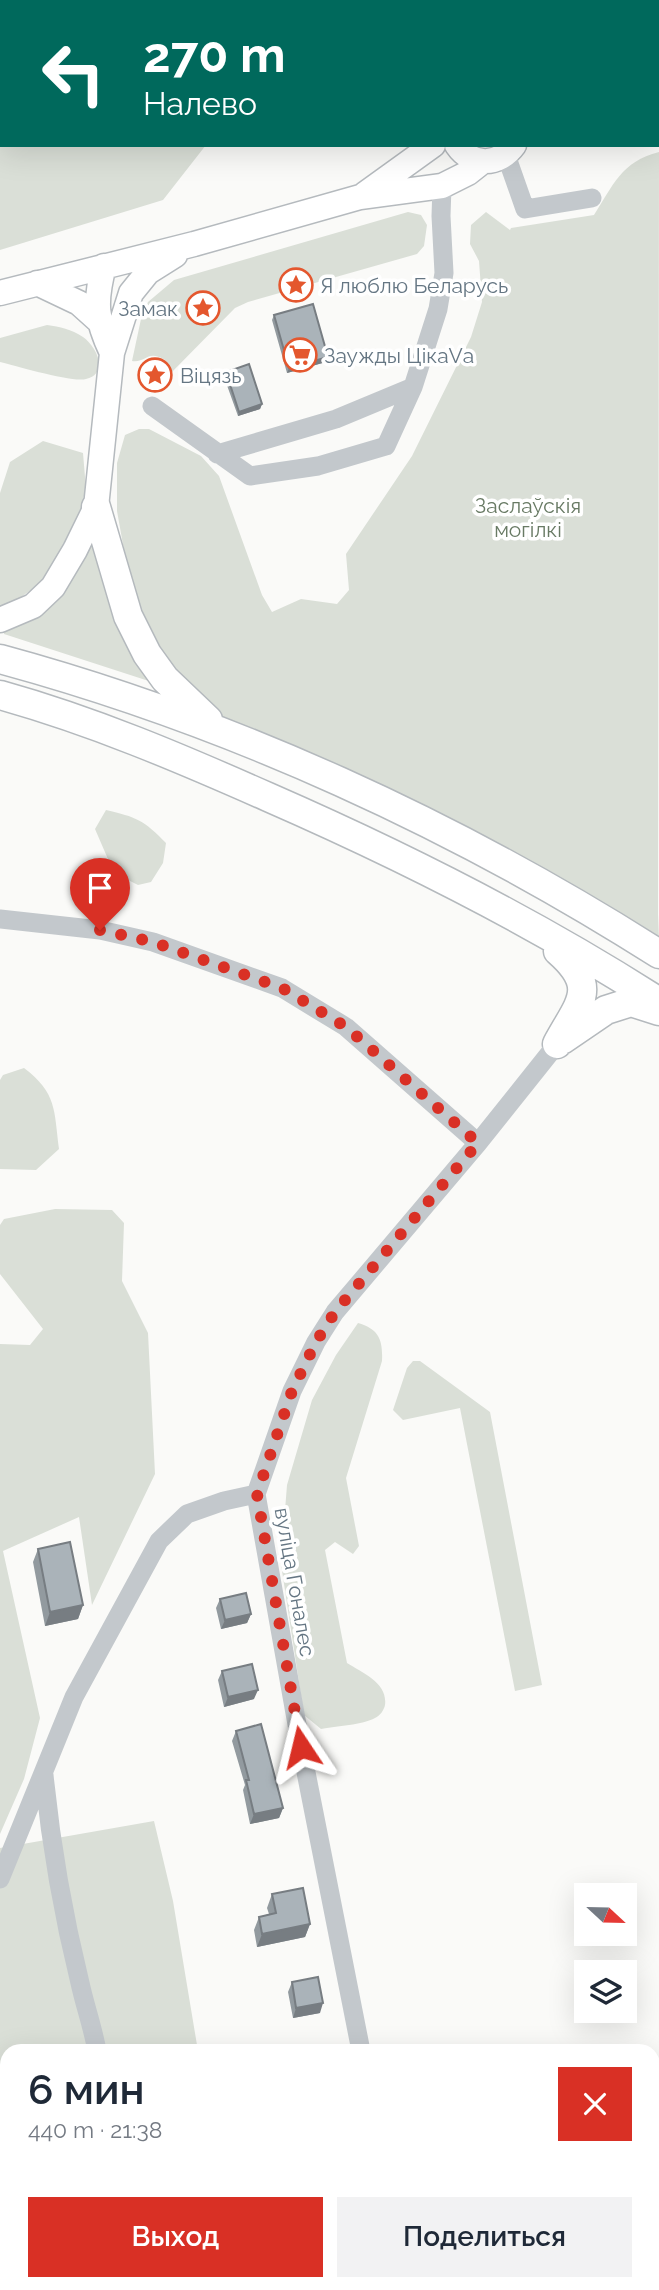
<!DOCTYPE html>
<html lang="ru">
<meta charset="utf-8">
<style>
body{margin:0;font-family:Raleway,sans-serif;background:#f2f2f3;color:#1f2937;height:100vh;display:flex;flex-direction:column;font-size:26px;white-space:nowrap}
*{box-sizing:border-box;margin:0}
p{font-size:23px;color:#747a83}
.icon{flex:none;width:38px;height:38px;fill:none;stroke:currentColor;stroke-width:2;stroke-linecap:round;stroke-linejoin:round}
.map{position:relative;flex:1;overflow:hidden}
.drawer{position:absolute;left:0px;top:2044px;width:660px;height:247px;display:flex;flex-direction:column;background:#fff;border-radius:21px 21px 0 0;box-shadow:0 7px 28px #0002}
.drawer>*{flex:none}
.guide{position:absolute;left:0px;top:0px;width:660px;height:147px;box-shadow:0 7px 28px #0002;background:#00695c;color:#fff;overflow:hidden}
.needle{width:46px;rotate:112deg}
.fabs{position:absolute;left:574px;top:1883px;display:grid;gap:14px}
.fabs a{display:grid;place-items:center;width:63px;height:63px;border-radius:0px;background:#fff;box-shadow:0 7px 28px #0002;font-size:35px}
.pin{position:absolute;display:grid;place-items:center;width:60px;height:60px;color:#fff;margin:-72px -30px;border-radius:50% 50% 50% 0;rotate:-45deg;box-shadow:0 0 7px #0007}
.pin .icon{rotate:45deg}
.me{position:absolute;width:77px;margin:-38px;rotate:350deg;stroke-linejoin:round;filter:drop-shadow(0 0 5px #0008)}
.turn{display:flex;align-items:center;gap:24px;height:147px;padding:0 28px;font-size:32px}
.turn .icon{width:91px;height:91px;stroke-width:2.5}
.turn b{display:block;font-size:49px;line-height:60px}
.round{display:grid;place-items:center;flex:none;width:74px;height:74px;border-radius:0px;background:#f2f2f3}
.headline{display:flex;align-items:center;justify-content:space-between;height:119px;padding:0 28px}
h1{font-size:42px;font-weight:600;line-height:52px}
.primary-button{display:flex;gap:14px;margin-top:auto;padding:14px 28px}
.primary-button a{flex:1;height:80px;border-radius:0px;background:#d93025;color:#fff;font-size:28px;font-weight:600;line-height:80px;text-align:center}
.primary-button a+a{background:#f2f2f3;color:#1f2937}
.map>svg:first-child{display:block}
.green{fill:#dadfd7}
.lines{fill:none;stroke-linecap:round;stroke-linejoin:round}
.major-casing{stroke:#b5babe;stroke-width:27}
.highway-casing{stroke:#b4b9bd;stroke-width:31}
.minor{stroke:#c3c8cc;stroke-width:19}
.major{stroke:#fff;stroke-width:24}
.highway{stroke:#fff;stroke-width:28}
.wall{fill:#929a9f}
.shaded-wall{fill:#777d82}
.building{fill:#aab3b9;stroke:#777d82;stroke-width:2}
.route{stroke:#d93025;stroke-width:12;stroke-dasharray:0 21.6}
.labels{text-anchor:middle;dominant-baseline:central;stroke-width:7;stroke-linejoin:round;paint-order:stroke}
.poi-label{font-size:21px;fill:#657683;stroke:#fff;text-anchor:start}
.park-label{font-size:21px;fill:#687a64;stroke:#fff}
.street-label{font-size:21px;fill:#657683;stroke:#fff}
</style>
<div class="map">
<svg width="659" height="2290" viewBox="0 0 659 2290">
<rect width="100%" height="100%" fill="#fafaf8"/>
<!-- green -->
<path class="green" d="M0,0H478L2,2V145H206L163,200L0,250Z
M659,152L658,914L659,940L517,854L458,823L212,714L164,667L132,595L117,511V463L125,435L139,429H149L201,456L219,476L262,595L272,612L301,599L337,604L349,590L346,554L412,456L471,337L482,302L479,261L470,244L471,225L486,212L510,230L511,228L594,215C614,184 621,162 659,152Z
M408,212L421,215L427,225L424,246L417,254L248,302L235,308L169,375L165,360C147,349 147,363 132,361L141,319L148,302L174,280Z
M47,325C60,327 71,329 83,337C96,346 110,373 86,379C73,383 17,366 0,362V338Z
M43,441L83,453L86,489L74,530L45,580L7,607L0,606V493L10,462Z
M93,532L99,571L109,601L161,685L4,634L3,629Z
M106,810C136,817 144,820 166,843L163,863L151,882L138,885L114,873L95,829Z
M24,1068C57,1093 54,1110 59,1149L36,1170L0,1169V1080L3,1075Z
M55,1209L112,1210L124,1223L122,1281L148,1333L155,1474L92,1605L79,1517L3,1551L40,1718L24,1779L0,1834V1344L30,1345L43,1329L0,1274V1225L4,1219Z
M358,1323C379,1329 383,1340 382,1361L346,1478L359,1546L353,1554L335,1542L325,1550L347,1663C363,1673 388,1683 385,1705C384,1710 380,1716 375,1718C363,1725 336,1726 321,1729L304,1715L277,1538L283,1536L287,1485L312,1400L336,1355Z
M413,1361H420L490,1412L542,1685L515,1691L460,1408L403,1420L393,1410L407,1368Z
M154,1821L173,1901L198,2051H7V2284H287L288,2290H0V1848Z
M659,2117V2290H301L328,2284H653V2120Z"/>
<g class="lines">
<defs>
<path id="major" d="M515,2L516,0
M658,108L659,107
M457,145C472,167 499,166 514,145
M365,194L433,145
M104,266C94,303 96,319 112,353
M37,283L79,303L99,321
M0,293L194,244L360,197L442,186L468,173L482,162
M0,620L33,606L53,587L75,550L96,507L112,353L131,293L148,272L175,255"/>
<path id="highway" d="M96,507L128,616L147,654L165,679L208,720
M0,659C232,722 456,825 659,954
M0,695C93,721 180,758 268,797C403,856 536,923 659,1002
M562,1040L606,1010L631,1002L659,1011
M557,1044C579,1003 600,988 558,951"/>
</defs>
<!-- major casing -->
<use href="#major" class="major-casing"/>
<!-- highway casing -->
<use href="#highway" class="highway-casing"/>
<!-- minor -->
<path class="minor" d="M506,155L525,209L592,198
M152,406L250,476L318,466L386,446L413,387L438,309L444,273L441,216L442,186
M217,454L336,419L413,387
M0,919L100,930L153,942L282,988L346,1027L478,1143
M44,1775C51,1845 63,1914 80,1983C85,2006 93,2028 97,2051
M0,1879L74,1697L159,1541L187,1514L224,1501L256,1494
M361,2051L301,1747L256,1494L292,1391L316,1342L335,1312L478,1143L557,1044
M193,2284L205,2290
M397,2290L398,2284"/>
<!-- major -->
<use href="#major" class="major"/>
<!-- highway -->
<use href="#highway" class="highway"/>
</g>
<!-- wall -->
<path class="wall" d="M274,315L326,362L287,373L272,320Z
M226,372L262,404L260,409L238,416L224,377Z
M38,1549L83,1605L78,1619L45,1626L33,1562Z
M220,1599L251,1614L247,1623L221,1629L216,1608Z
M222,1671L254,1699L224,1707L218,1680Z
M236,1731L283,1808L279,1818L250,1824L243,1790L245,1785L232,1741Z
M272,1894L310,1924L305,1937L257,1947L254,1930L259,1917L269,1914L267,1908Z
M292,1982L320,2013L293,2018L288,1992Z
M505,2284H562L561,2286L542,2290H507Z"/>
<!-- shaded-wall -->
<path class="shaded-wall" d="M328,357L326,362L287,373L289,368Z
M262,404L260,409L238,416L239,412Z
M83,1605L78,1619L45,1626L50,1612Z
M251,1614L247,1623L221,1629L225,1620Z
M258,1690L254,1699L224,1707L228,1697Z
M283,1808L279,1818L250,1824L254,1814Z
M310,1924L305,1937L257,1947L262,1934Z
M323,2003L320,2013L293,2018L296,2008Z
M513,2284H562L561,2286L542,2290H511Z"/>
<!-- building -->
<path class="building" d="M313,304L328,357L289,368L274,315Z
M249,364L262,404L239,412L226,372Z
M70,1542L83,1605L50,1612L38,1549Z
M246,1593L251,1614L225,1620L220,1599Z
M252,1664L258,1690L228,1697L222,1671Z
M261,1724L283,1808L254,1814L246,1780H249L236,1731Z
M303,1888L310,1924L262,1934L259,1917L276,1913L272,1894Z
M318,1977L323,2003L296,2008L292,1982Z"/>
<g class="lines">
<!-- route -->
<path class="route" d="M100,930L153,942L282,988L346,1027L478,1143L335,1312L316,1342L292,1391L257,1494L301,1747"/>
</g>
<!-- icons -->
<defs>
<symbol id="sight-ring" viewBox="-11 -11 22 22"><circle r="9.5" fill="#fff" stroke="#e4572e" stroke-width="1.5"/><path d="M0-6L1.8-2.2L6-1.7L2.9 1.2L3.7 5.4L0 3.3L-3.7 5.4L-2.9 1.2L-6-1.7L-1.8-2.2Z" fill="#e4572e"/></symbol>
<symbol id="supermarket-ring" viewBox="-11 -11 22 22"><circle r="9.5" fill="#fff" stroke="#e4572e" stroke-width="1.5"/><path d="M-6-5.5h2.5l.6 2H6L4.5 2H-2.5L-4.4-4H-6ZM-1.5 3.2a1.3 1.3 0 1 0 .1 0ZM3 3.2a1.3 1.3 0 1 0 .1 0Z" fill="#e4572e"/></symbol>
</defs>
<g fill-rule="evenodd">
<use href="#sight-ring" x="277" y="266" width="38" height="38"/>
<use href="#sight-ring" x="184" y="289" width="38" height="38"/>
<use href="#supermarket-ring" x="281" y="336" width="38" height="38"/>
<use href="#sight-ring" x="136" y="356" width="38" height="38"/>
</g>
<g class="labels">
<!-- poi labels -->
<g class="poi-label">
<text x="320" y="285">Я люблю Беларусь</text>
<text x="178" y="308" text-anchor="end">Замак</text>
<text x="324" y="355">Заужды ЦікаVа</text>
<text x="180" y="375">Віцязь</text>
</g>
<!-- park labels -->
<g class="park-label">
<text x="528" y="505">Заслаўскія<tspan x="528" dy="24">могілкі</tspan></text>
</g>
<!-- street labels -->
<g class="street-label">
<text transform="translate(295 1582) rotate(80)">вуліца Гоналес</text>
</g>
</g>
</svg>
<div class="fabs">
<a><svg class="needle" viewBox="-14 -14 28 28"><path d="M0-13l5 13h-10z" fill="#e53935"/><path d="M0 13l5-13h-10z" fill="#747a83"/></svg></a>
<a><svg class="icon" aria-label="layers" viewBox="0 0 24 24"><path d="M12 4l9 5-9 5-9-5zM3 14l9 5 9-5"/></svg></a>
</div>
<div class="pin" style="left:100px;top:930px;background:#d93025"><svg class="icon" aria-label="arrive" viewBox="0 0 24 24"><path d="M6 21V4h12l-3 4 3 4H6"/></svg></div>
<svg class="me" style="left:301px;top:1747px" viewBox="-20 -20 40 40"><path d="M0-17L14 15 0 8-14 15z" fill="#d93025" stroke="#fff" stroke-width="4"/></svg>
<div class="guide">
<div class="turn"><svg class="icon" aria-label="left" viewBox="0 0 24 24"><path d="M17 20v-9H6M10 6l-5 5 5 5"/></svg><div><b>270 m</b>Налево</div></div>
</div>
<section class="drawer">
<div class="headline"><div><h1>6 мин</h1><p>440 m · 21:38</p></div><a class="round" style="background:#d93025;color:#fff"><svg class="icon" aria-label="close" viewBox="0 0 24 24"><path d="M6 6l12 12M18 6L6 18"/></svg></a></div>
<div class="primary-button"><a>Выход</a><a>Поделиться</a></div>
</section>
</div>
